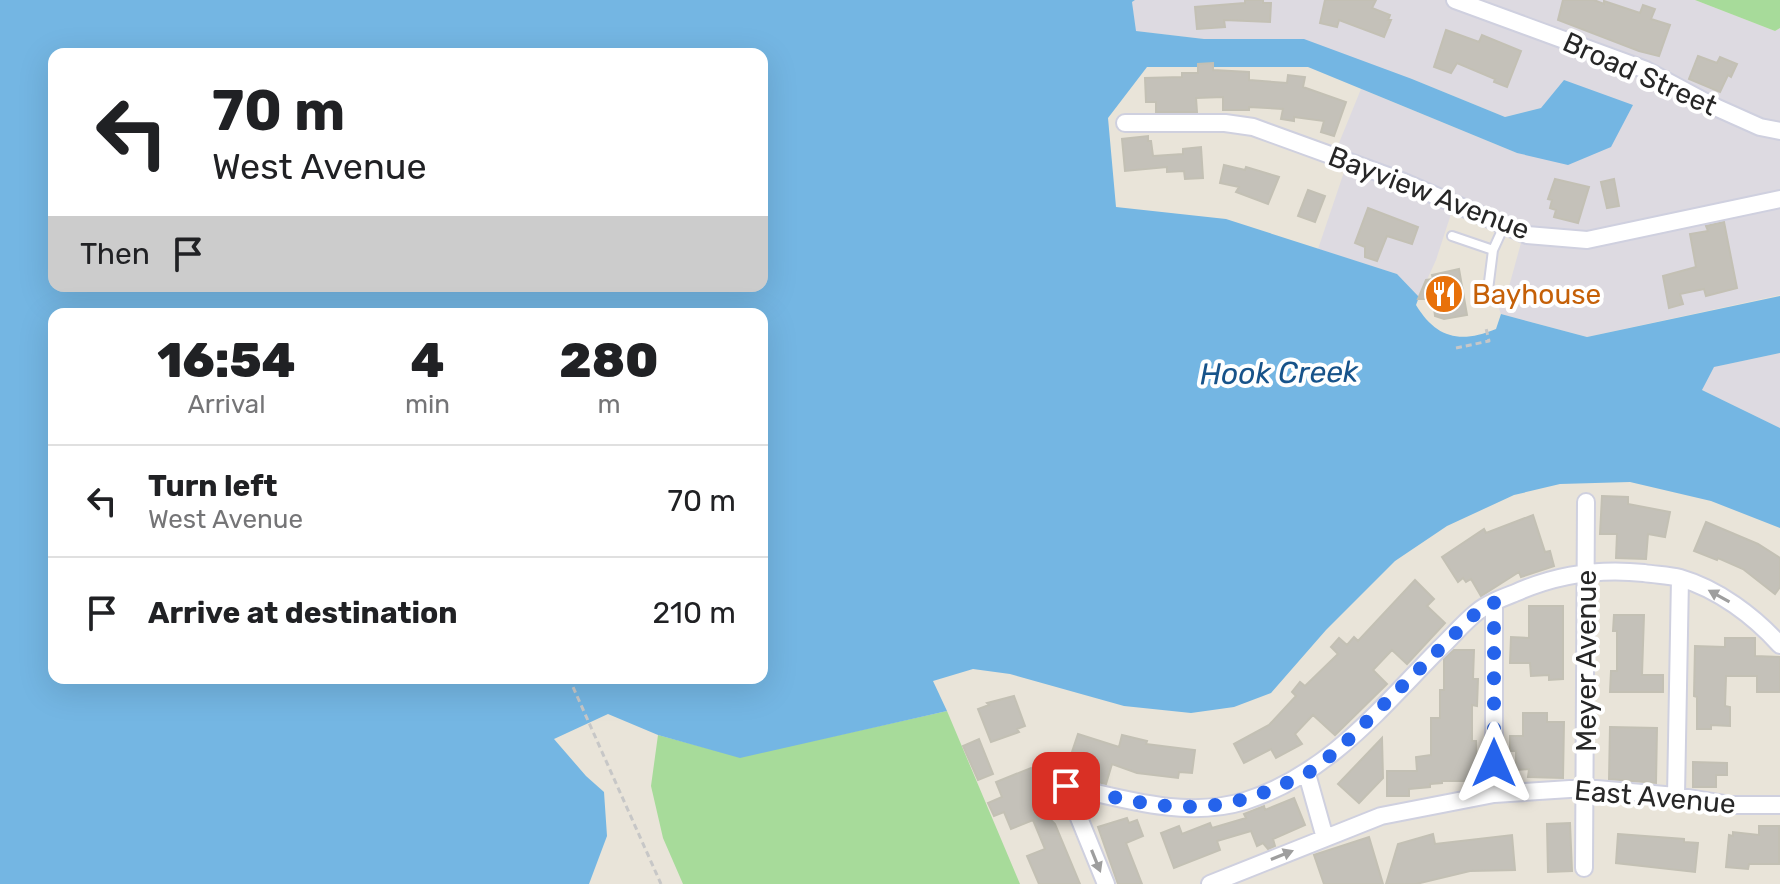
<!DOCTYPE html>
<style>
body{margin:0;font-family:Rubik,sans-serif;background:#f6f6f6;color:#202124;height:100vh;display:flex;flex-direction:column;font-size:30px;white-space:nowrap}
*{box-sizing:border-box;margin:0}
p{font-size:26px;color:#757577}
.icon{flex:none;width:44px;height:44px;fill:none;stroke:currentColor;stroke-width:2;stroke-linecap:round;stroke-linejoin:round}
.map{position:relative;flex:1;overflow:hidden}
.drawer{position:absolute;left:48px;top:308px;width:720px;height:376px;display:flex;flex-direction:column;background:#fff;border-radius:16px;box-shadow:0 8px 32px #0002}
.drawer>*{flex:none}
.banner{position:absolute;left:48px;top:48px;width:720px;height:244px;border-radius:16px;box-shadow:0 8px 32px #0002;background:#fff;color:#202124;overflow:hidden}
.pin{position:absolute;display:grid;place-items:center;width:68px;height:68px;color:#fff;margin:-34px;border-radius:16px;box-shadow:0 4px 12px #0006}
.me{position:absolute;width:88px;margin:-44px;rotate:0deg;stroke-linejoin:round;filter:drop-shadow(0 0 6px #0008)}
.turn{display:flex;align-items:center;gap:28px;height:168px;padding:0 32px;font-size:36px}
.turn .icon{width:104px;height:104px;stroke-width:2.5}
.turn b{display:block;font-size:56px;line-height:68px}
.then{display:flex;align-items:center;height:76px;padding:0 32px;background:#0003;gap:16px;font-size:30px}
.eta{display:flex;justify-content:space-evenly;align-items:center;height:136px;text-align:center}
.eta b{font-size:48px;font-weight:800;line-height:56px}
ul{padding:0;list-style:none}
li{display:flex;align-items:center;gap:24px;height:112px;padding:0 32px;border-top:2px solid #e0e0e0}
li div{flex:1}
li b{display:block;font-size:30px}
li em{font-style:normal}
.map>svg:first-child{display:block}
.industrial{fill:#dddae1}
.green{fill:#a7db9a}
.water{fill:#74b6e3;fill-rule:evenodd}
.building{fill:#c4c1b9;stroke:#c3c0b4;stroke-width:2}
.lines{fill:none;stroke-linecap:round;stroke-linejoin:round}
.service-casing{stroke:#cfd0df;stroke-width:12}
.minor-casing{stroke:#cfd0df;stroke-width:20}
.path{stroke:#c7c7c7;stroke-width:3;stroke-dasharray:6 4;stroke-linecap:butt}
.service{stroke:#fff;stroke-width:8}
.minor{stroke:#fff;stroke-width:16}
.oneway{fill:#9e9e9e}
.route{stroke:#2563eb;stroke-width:14;stroke-dasharray:0 25.2}
.labels{text-anchor:middle;dominant-baseline:central;stroke-width:8;stroke-linejoin:round;paint-order:stroke}
.street-label{font-size:28px;fill:#272727;stroke:#fff}
.food-label{font-size:28px;fill:#c56008;stroke:#fff;text-anchor:start}
.water-label{font-size:30px;font-style:italic;fill:#17538a;stroke:#fff}
</style>
<div class="map">
<svg width="1780" height="884" viewBox="0 0 1780 884">
<rect width="100%" height="100%" fill="#e9e4d9"/>
<!-- industrial -->
<path class="industrial" d="M1135,0H1695L1775,31L1780,28V295L1587,337L1501,314L1499,309L1502,301H1505L1521,243L1492,226L1451,214L1436,260L1419,297L1397,274L1318,249L1344,172L1330,165L1361,89L1517,153L1541,108L1505,117L1412,79L1203,39L1135,31L1132,2Z
M1780,353V428L1702,390L1713,367Z"/>
<!-- green -->
<path class="green" d="M1695,0H1780V28L1775,31Z
M947,711L1020,884H683L663,838L651,786L658,735L740,757Z"/>
<!-- water -->
<path class="water" d="M0,0H1135L1132,2L1136,31L1204,39H1304L1412,79L1505,117L1541,108L1564,80L1633,105L1611,147L1568,165L1517,153L1308,67H1147L1108,118L1116,207L1226,219L1397,274L1419,297L1416,305C1436,338 1460,344 1496,329L1501,314L1587,337L1780,296V353L1714,367L1702,390L1780,428V528L1711,501L1630,482L1560,484L1514,495L1447,526L1395,561L1326,630L1271,693L1234,707L1191,713L1124,706L1010,674L973,669L933,681L947,711L740,758L658,735L608,714L554,739L586,776L604,792L607,836L589,884H0ZM54,54H762V286H54ZM54,314H762V678H54Z"/>
<!-- building -->
<path class="building" d="M1245,0H1263V3H1271L1270,22L1224,20L1225,27L1197,29L1195,7L1245,3Z
M1325,0H1376L1372,8L1390,15L1388,20H1391L1384,37L1339,20L1337,27L1320,23Z
M1563,0H1594L1604,4V1L1640,13L1643,5L1655,9L1651,19L1670,25L1659,56L1639,51L1558,20Z
M1446,30L1479,42L1482,35L1521,51L1507,87L1494,82L1495,79L1457,63L1451,73L1434,67Z
M1698,56L1717,63L1720,57L1737,64L1731,77L1728,75L1720,92L1689,79Z
M1213,63V70L1249,72V80L1287,83L1288,75L1305,77L1303,87L1346,102L1334,136L1321,132L1324,121L1294,117V121L1281,119L1283,109L1249,107V110H1223V97L1196,98L1197,112H1156V102H1146L1145,78L1182,77V73H1198V64Z
M1148,136V141H1151L1153,156L1183,154V149L1201,147L1203,178L1185,179L1184,171L1167,172V167L1125,171L1122,139Z
M1224,165L1245,170L1246,167L1279,177L1268,204L1236,192L1239,187L1220,183Z
M1555,179L1589,187L1578,223L1554,217L1556,210L1550,208L1552,200L1548,199Z
M1614,179L1619,206L1607,208L1601,182Z
M1308,190L1325,196L1315,222L1298,216Z
M1368,208L1418,227L1412,244L1387,236L1377,261L1365,257V247L1355,243Z
M1724,222L1737,288L1706,296L1704,289L1680,294L1683,304L1669,308L1663,276L1696,267L1690,234L1708,231L1706,226Z
M1459,269L1467,315L1444,319L1435,316L1433,299H1418L1426,280L1433,279L1432,275Z
M1602,496L1628,497V504L1670,512L1665,537L1648,534L1646,559L1616,558L1617,534H1600Z
M1533,515L1545,552L1550,551L1554,566L1521,577L1519,572L1481,596L1471,579L1466,582L1463,578L1458,582L1442,557L1484,529L1486,533Z
M1706,522L1758,544L1780,558V587L1775,594L1743,569L1718,558L1717,560L1694,551Z
M1415,580L1434,599L1427,606L1445,623L1407,664L1392,650L1373,670L1387,684L1335,735L1313,715L1295,734L1302,744L1276,758L1271,749L1244,763L1234,744L1269,725L1296,696L1292,692L1300,682L1305,686L1338,654L1331,647L1339,638L1347,645L1354,637L1358,641Z
M1529,606H1563V679L1549,680V675L1531,676L1530,663H1510L1511,637L1529,638Z
M1614,615H1644L1642,675H1663V692H1610L1611,671H1617V631H1613Z
M1725,638H1755V656L1780,657V692H1757V676H1726L1725,706L1730,707V726L1711,725V729H1697V697L1694,696L1695,646L1725,647Z
M1454,650H1474L1473,679H1478L1477,706L1472,705V741H1476L1477,781H1442V783L1430,784V787L1409,789V796H1387V771H1417L1416,757L1431,755V718H1440V690H1444V659Z
M1014,696L1025,726L1017,729L1019,732L991,742L978,709L989,705L987,703Z
M1523,713H1547V722H1564L1563,778L1528,777L1529,769L1516,770V751H1510V736H1523Z
M1610,727L1657,728L1656,783L1609,779Z
M1078,734L1119,747L1122,735L1147,741L1146,744L1195,750L1192,773L1179,772L1178,778L1137,773L1112,764L1106,784L1089,780L1096,761L1072,752Z
M1382,738L1383,778L1359,803L1338,784Z
M979,739L993,774L978,780L963,746Z
M1693,762L1727,763V775H1716V787H1693Z
M1031,768L1050,819L1055,824L1080,884H1039L1027,856L1045,849L1033,820L1011,829L1004,812L994,816L988,803L1002,797L996,782Z
M1294,798L1305,825L1273,839L1275,846L1268,849L1263,843L1257,846L1251,831L1217,841L1220,850L1174,868L1161,833L1179,826L1182,834L1210,823L1212,828L1246,818L1244,814L1264,806L1265,810Z
M1127,818L1129,823L1137,820L1143,836L1126,843L1142,884H1118L1098,827Z
M1570,823L1572,871L1548,872L1547,824Z
M1759,826H1779V864H1749L1748,869L1726,867L1729,835L1733,836V832L1759,835Z
M1433,834L1435,844L1512,835L1515,870L1470,871L1416,884H1386L1398,844Z
M1618,834L1684,839V842L1698,843L1695,872L1616,863Z
M1369,837L1383,884H1324L1314,855Z"/>
<g class="lines">
<defs>
<path id="service" d="M1452,236L1493,250L1504,226
M1488,290L1493,250"/>
<path id="minor" d="M1455,0L1646,70L1713,106L1760,127L1780,131
M1125,123H1225L1253,127L1399,180L1527,235L1587,240L1780,199
M1494,602V794
M1307,774L1325,838
M1066,786C1123,799 1186,819 1245,801C1327,775 1380,709 1438,650C1451,638 1463,623 1477,612C1488,603 1502,598 1515,593C1557,574 1598,568 1644,573C1656,575 1669,575 1680,578C1718,589 1754,616 1780,645
M1066,786L1106,884
M1676,796L1680,578
M1584,868L1586,502
M1210,884L1381,816L1494,794L1585,788L1676,796L1731,805H1780"/>
</defs>
<!-- service casing -->
<use href="#service" class="service-casing"/>
<!-- minor casing -->
<use href="#minor" class="minor-casing"/>
<!-- path -->
<path class="path" d="M1456,348L1489,341L1486,328
M569,678L661,884"/>
<!-- service -->
<use href="#service" class="service"/>
<!-- minor -->
<use href="#minor" class="minor"/>
</g>
<!-- one-way arrows -->
<defs><path id="oneway-solid" d="M-6-.8H1V-3.2L6.5 0L1 3.2V.8H-6Z" transform="scale(2)"/></defs>
<g class="oneway">
<use href="#oneway-solid" transform="translate(1719 596) rotate(-151)"/>
<use href="#oneway-solid" transform="translate(1282 855) rotate(-22)"/>
<use href="#oneway-solid" transform="translate(1096 861) rotate(68)"/>
</g>
<g class="lines">
<!-- route -->
<path class="route" d="M1066,786C1143,804 1198,821 1275,788C1285,783 1298,779 1308,773C1322,764 1334,752 1346,742L1478,611L1494,602V763"/>
</g>
<!-- icons -->
<defs>
<symbol id="restaurant-disc" viewBox="-11 -11 22 22"><circle r="9.5" fill="#e8710a" stroke="#fff"/><path d="M-5-6h1v4h1v-4h1v4h1v-4h1v5L-1.5 .5V6h-2V.5L-5-1ZM5-6V6H3V1.5H1.5Q1.5-4 5-6Z" fill="#fff"/></symbol>
</defs>
<g fill-rule="evenodd">
<use href="#restaurant-disc" x="1422" y="272" width="44" height="44"/>
</g>
<g class="labels">
<!-- street labels -->
<g class="street-label">
<text transform="translate(1640 74) rotate(24)">Broad Street</text>
<text transform="translate(1429 193) rotate(21)">Bayview Avenue</text>
<text transform="translate(1586 661) rotate(-90)">Meyer Avenue</text>
<text transform="translate(1655 797) rotate(5)">East Avenue</text>
</g>
<!-- food labels -->
<g class="food-label">
<text x="1472" y="294">Bayhouse</text>
</g>
<!-- water labels -->
<g class="water-label">
<text transform="translate(1279 373) rotate(-1)">Hook Creek</text>
</g>
</g>
</svg>
<div class="pin" style="left:1066px;top:786px;background:#d93025"><svg class="icon" aria-label="arrive" viewBox="0 0 24 24"><path d="M6 21V4h12l-3 4 3 4H6"/></svg></div>
<svg class="me" style="left:1494px;top:763px" viewBox="-20 -20 40 40"><path d="M0-17L14 15 0 8-14 15z" fill="#2563eb" stroke="#fff" stroke-width="4"/></svg>
<div class="banner">
<div class="turn"><svg class="icon" aria-label="left" viewBox="0 0 24 24"><path d="M17 20v-9H6M10 6l-5 5 5 5"/></svg><div><b>70 m</b>West Avenue</div></div>
<div class="then">Then<svg class="icon" aria-label="arrive" viewBox="0 0 24 24"><path d="M6 21V4h12l-3 4 3 4H6"/></svg></div>
</div>
<section class="drawer">
<div class="eta">
<div><b>16:54</b><p>Arrival</p></div>
<div><b>4</b><p>min</p></div>
<div><b>280</b><p>m</p></div>
</div>
<ul>
<li><svg class="icon" aria-label="left" viewBox="0 0 24 24"><path d="M17 20v-9H6M10 6l-5 5 5 5"/></svg><div><b>Turn left</b><p>West Avenue</p></div><em>70 m</em></li>
<li><svg class="icon" aria-label="arrive" viewBox="0 0 24 24"><path d="M6 21V4h12l-3 4 3 4H6"/></svg><div><b>Arrive at destination</b></div><em>210 m</em></li>
</ul>
</section>
</div>
